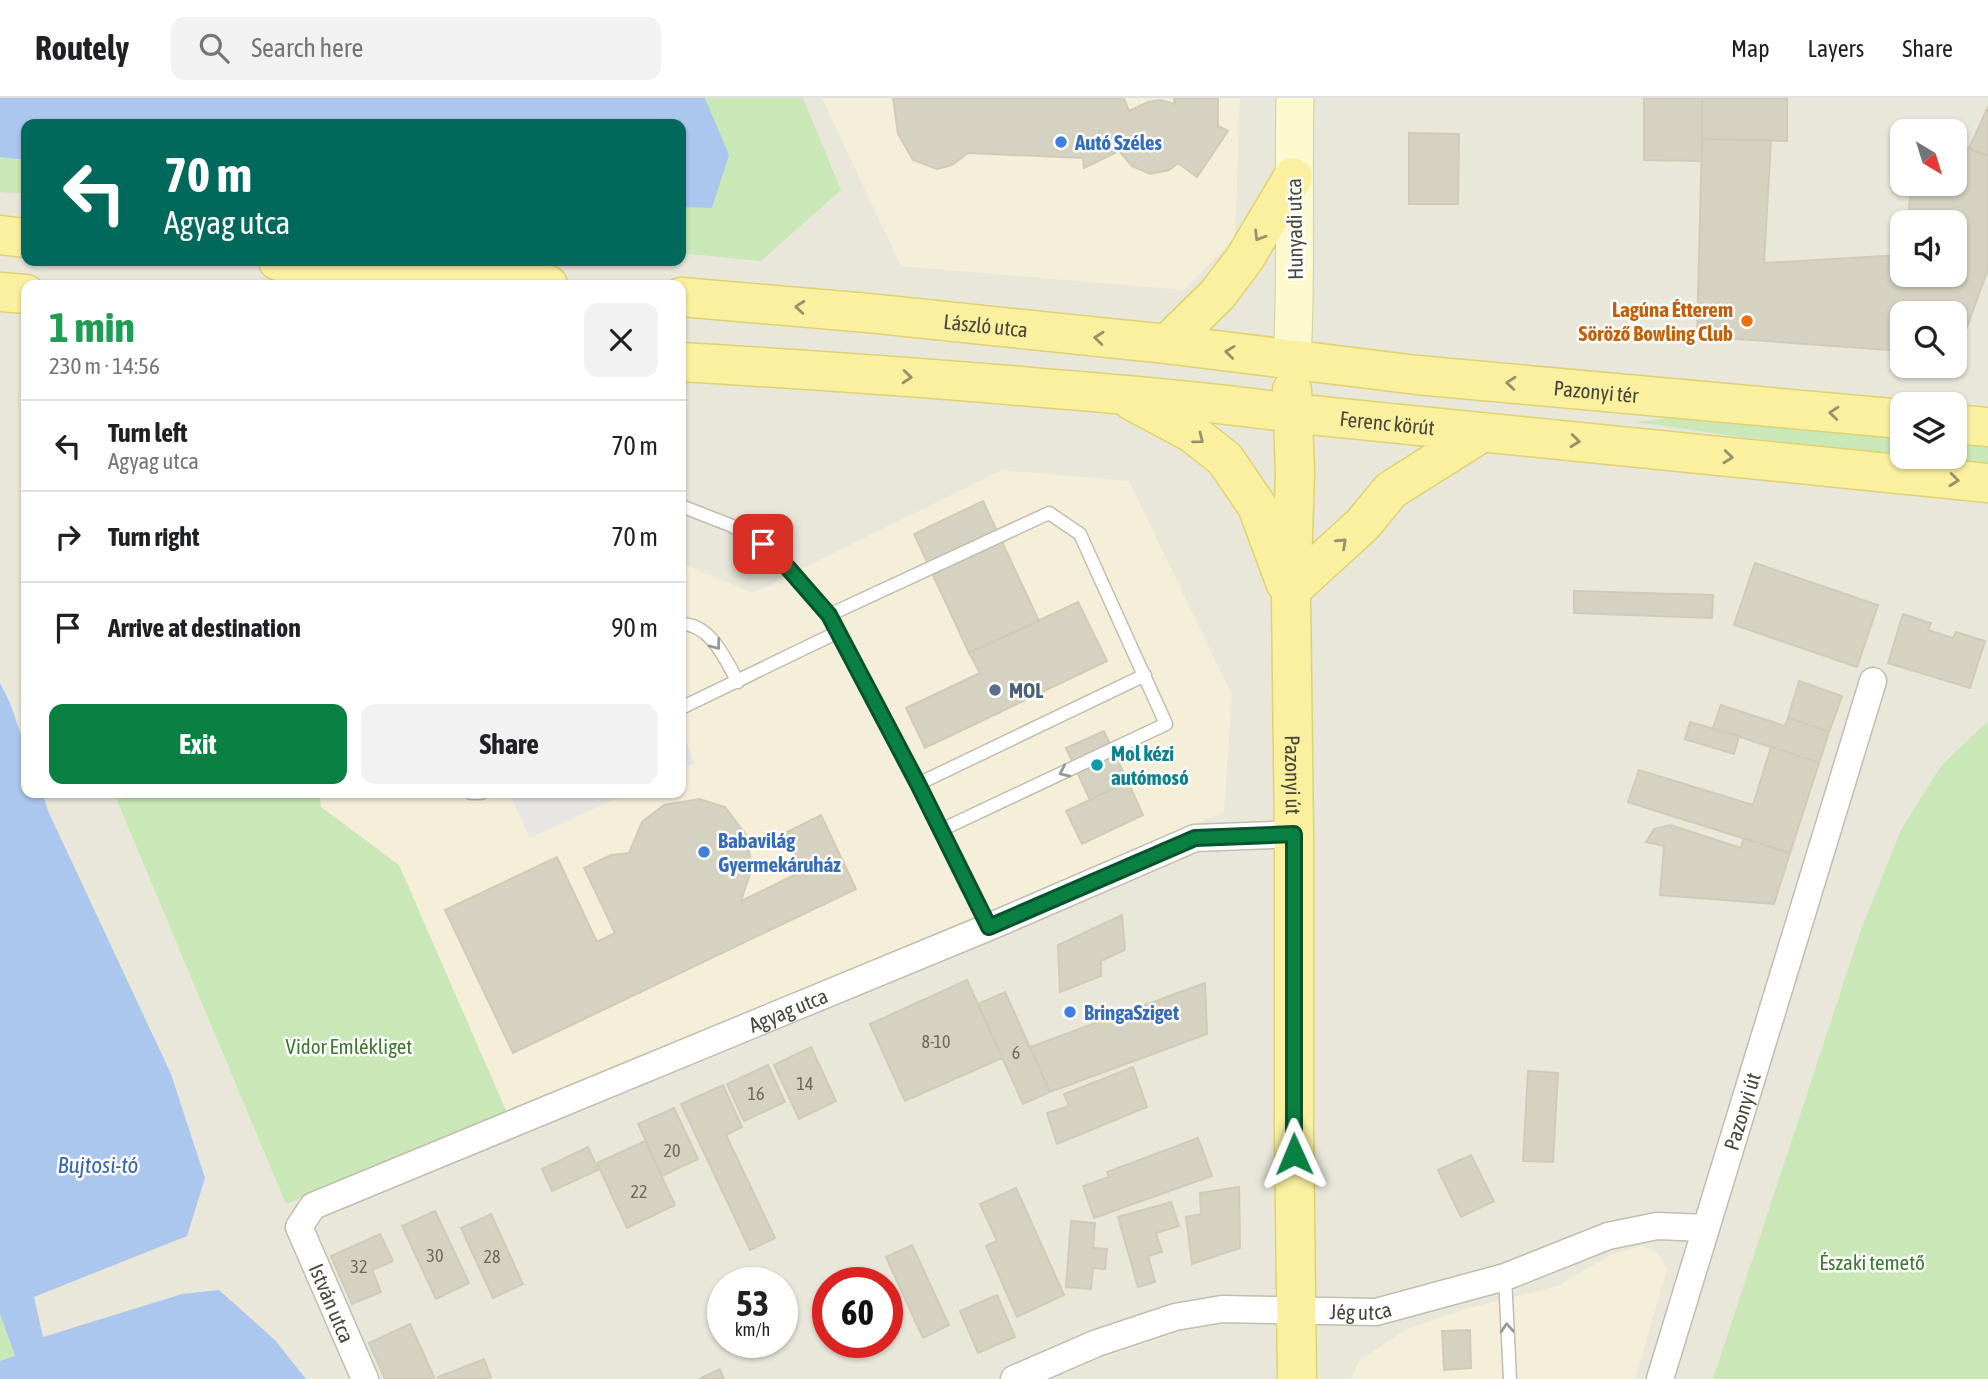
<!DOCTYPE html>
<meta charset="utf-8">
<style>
body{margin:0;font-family:"Asap Condensed",sans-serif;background:#f2f2f2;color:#202124;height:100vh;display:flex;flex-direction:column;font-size:26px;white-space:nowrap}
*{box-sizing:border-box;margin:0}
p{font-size:23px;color:#757577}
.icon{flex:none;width:38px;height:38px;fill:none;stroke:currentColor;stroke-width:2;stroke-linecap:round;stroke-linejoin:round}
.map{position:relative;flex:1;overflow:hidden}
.details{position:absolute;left:21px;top:182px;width:665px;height:518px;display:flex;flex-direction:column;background:#fff;border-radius:14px;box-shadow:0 2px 5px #0004}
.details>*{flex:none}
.guide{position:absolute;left:21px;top:21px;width:665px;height:147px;border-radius:14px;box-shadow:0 2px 5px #0004;background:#00695c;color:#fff;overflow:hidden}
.needle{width:46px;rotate:142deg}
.controls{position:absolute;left:1890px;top:21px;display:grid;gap:14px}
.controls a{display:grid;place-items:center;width:77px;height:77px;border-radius:14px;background:#fff;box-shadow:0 2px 5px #0004;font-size:35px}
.speed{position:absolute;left:707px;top:1169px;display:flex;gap:14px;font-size:35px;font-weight:700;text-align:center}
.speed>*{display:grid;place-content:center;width:91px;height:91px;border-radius:50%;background:#fff;box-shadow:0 2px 5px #0004;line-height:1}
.speed small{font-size:18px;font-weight:400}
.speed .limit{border:10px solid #d22;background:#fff;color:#111}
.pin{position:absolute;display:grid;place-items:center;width:60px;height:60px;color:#fff;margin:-30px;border-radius:14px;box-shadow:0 4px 10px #0006}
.me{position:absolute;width:77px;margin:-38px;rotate:359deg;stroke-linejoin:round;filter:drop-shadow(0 0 5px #0008)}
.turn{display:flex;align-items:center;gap:24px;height:147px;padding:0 28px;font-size:32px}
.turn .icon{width:91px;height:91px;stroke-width:2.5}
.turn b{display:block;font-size:49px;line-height:60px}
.round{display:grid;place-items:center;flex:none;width:74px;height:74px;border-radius:14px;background:#f2f2f2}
.head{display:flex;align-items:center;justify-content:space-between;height:119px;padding:0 28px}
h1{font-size:42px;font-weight:700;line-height:52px;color:#1e9e55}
.cta{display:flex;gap:14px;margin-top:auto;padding:14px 28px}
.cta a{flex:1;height:80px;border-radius:14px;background:#0b8043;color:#fff;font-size:28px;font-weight:700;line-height:80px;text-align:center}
.cta a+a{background:#f2f2f2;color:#202124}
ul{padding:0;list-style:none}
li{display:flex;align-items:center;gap:21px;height:91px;padding:0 28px;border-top:2px solid #e0e0e0}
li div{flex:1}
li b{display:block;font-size:26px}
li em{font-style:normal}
header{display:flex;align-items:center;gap:42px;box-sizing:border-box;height:98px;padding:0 35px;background:#fff;border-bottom:2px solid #e0e0e0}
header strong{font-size:33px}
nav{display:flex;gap:38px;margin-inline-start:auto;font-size:24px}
.search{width:490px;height:63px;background:#f2f2f2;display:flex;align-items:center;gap:18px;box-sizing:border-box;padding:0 24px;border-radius:14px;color:#757577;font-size:26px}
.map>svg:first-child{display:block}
.residential{fill:#e9e7da;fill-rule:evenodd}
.commercial{fill:#f5eed9}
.green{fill:#c9e7b7}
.parking{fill:#e7e6e3}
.water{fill:#acc7ee}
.building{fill:#d6d2c2;stroke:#d1cbb5;stroke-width:2}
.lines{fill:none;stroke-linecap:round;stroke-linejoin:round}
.lane-casing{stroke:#c0beaf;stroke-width:15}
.street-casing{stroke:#c0beaf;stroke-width:29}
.secondary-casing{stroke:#d2ce9e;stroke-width:39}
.primary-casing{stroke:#dfd270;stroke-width:41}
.lane{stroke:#fff;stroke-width:12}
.street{stroke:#fff;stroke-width:26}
.secondary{stroke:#fcf9cf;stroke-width:37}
.primary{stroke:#faf0a0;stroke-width:38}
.oneway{stroke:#999268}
.oneway2{stroke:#9b9993}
.route-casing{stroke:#07532c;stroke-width:18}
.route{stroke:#0b8043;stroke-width:12}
.shop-dot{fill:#3f7fe0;stroke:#fff;stroke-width:2.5}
.food-dot{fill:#e8710a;stroke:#fff;stroke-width:2.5}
.service-dot{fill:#5c6f8a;stroke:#fff;stroke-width:2.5}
.culture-dot{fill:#0f9aa8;stroke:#fff;stroke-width:2.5}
.labels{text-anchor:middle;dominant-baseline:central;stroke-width:5;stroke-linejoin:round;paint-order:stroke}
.number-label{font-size:18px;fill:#6c695c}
.shop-label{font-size:21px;font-weight:bold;fill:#366cbe;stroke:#fff;text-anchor:start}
.street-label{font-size:21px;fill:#49463a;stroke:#fff}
.food-label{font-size:21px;font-weight:bold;fill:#c56008;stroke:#fff;text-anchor:end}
.service-label{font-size:21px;font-weight:bold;fill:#4e5e75;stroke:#fff;text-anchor:start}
.culture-label{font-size:21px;font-weight:bold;fill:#0d838f;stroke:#fff;text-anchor:start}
.park-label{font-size:21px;fill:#3d7a2e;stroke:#fff}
.water-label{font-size:23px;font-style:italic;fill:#3667b2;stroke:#fff}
</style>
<header>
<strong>Routely</strong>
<div class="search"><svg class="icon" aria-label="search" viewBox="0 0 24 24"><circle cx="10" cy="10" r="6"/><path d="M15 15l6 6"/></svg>Search here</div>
<nav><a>Map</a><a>Layers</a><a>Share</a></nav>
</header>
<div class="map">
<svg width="1988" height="1281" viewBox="0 0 1988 1281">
<rect width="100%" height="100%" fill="#f5f4ec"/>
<!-- residential -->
<path class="residential" d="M0,0H1988V1281H0ZM26,26H681V163H26ZM1902,33H1955V86H1902ZM1902,124H1955V177H1902ZM26,187H681V695H26ZM1902,215H1955V268H1902ZM1902,306H1955V359H1902ZM723,1185H782V1244H723ZM828,1185H887V1244H828Z"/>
<!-- commercial -->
<path class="commercial" d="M822,0H1240L1235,140L1184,192L901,168Z
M1002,372L1129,383L1232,597L1224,714L507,1015L399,768L320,709L319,695H681V465L753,495Z
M1642,1148L1658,1155L1667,1171L1635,1281H1351L1359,1263L1405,1232L1465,1211L1558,1188L1610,1157Z"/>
<!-- green -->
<path class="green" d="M0,0H803L841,92L761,163L681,155V26H26V96L0,94Z
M1700,316L1902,335V357L1754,341L1636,324Z
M1955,340L1988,344V365L1916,359H1955Z
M1988,623V1281H1713L1862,829L1901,732L1941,668Z
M114,695H319L321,709L399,767L507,1015L286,1106Z
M0,1216L15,1259L0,1263Z"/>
<!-- parking -->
<path class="parking" d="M681,633L695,665L681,671Z
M509,695H628L530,740Z"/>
<!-- water -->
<path class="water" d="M0,0H705L729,57L712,110L681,109V26H26V62L0,59Z
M0,585L10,605L26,651V695H42L49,715L171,976L205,1080L187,1138L34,1199L43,1239L182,1196L219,1192L275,1242L306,1281H0V1263L15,1258L0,1216Z"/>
<!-- building -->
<path class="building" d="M893,0H1124L1129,13L1148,4L1160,2L1175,6L1174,0H1218V28L1228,33L1197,79L1178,65L1169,72L1150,76L1132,68L1119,53L1084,70L1083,60L968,55L952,67L937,71L913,62L898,36Z
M1644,0H1702V63L1644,62Z
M1702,0H1787V43L1702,41Z
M1988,9V58L1969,50Z
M1409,35L1459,36L1458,106H1409Z
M1702,41L1771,42L1764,165L1902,157V177H1955V124H1908L1911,86H1955V46L1988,58V171L1957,257L1955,256V215H1902V253L1697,238Z
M983,403L1039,523L969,555L914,436Z
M1755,465L1878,507L1857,569L1734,527Z
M1574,493L1713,497L1712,520L1574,515Z
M1078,504L1107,563L925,650L906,610L980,575L969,555Z
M1903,516L1931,525L1928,532L1953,540L1956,534L1985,543L1970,590L1888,565Z
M1799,583L1842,598L1829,634L1788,620Z
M1721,607L1785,628L1788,620L1829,634L1819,665L1713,630Z
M1690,624L1739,638L1734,656L1685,641Z
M1104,633L1128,684L1090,702L1066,650Z
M1771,649L1819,665L1790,755L1628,704L1639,672L1753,707Z
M1128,684L1143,717L1082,746L1066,713Z
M699,701L725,709L746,737L752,770L741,803L803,773L785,735L821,717L856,791L513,955L445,812L557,759L597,844L615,835L584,770L611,757L629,755L642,724L664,707Z
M1670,727L1741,750L1744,740L1790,755L1774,806L1660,797L1664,748L1646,744L1654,731Z
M1122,817L1125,852L1101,863V878L1060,894L1058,847Z
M967,882L1002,960L905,1003L870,926Z
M1205,885L1207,936L1050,994L1030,949Z
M1005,894L1050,994L1023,1006L978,906Z
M811,949L836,1003L799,1021L774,967Z
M768,967L785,1004L744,1023L727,986Z
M1133,969L1147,1009L1057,1046L1047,1015L1069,1008L1064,996Z
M1528,973L1558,975L1553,1064L1523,1063Z
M723,987L742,1029L726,1037L775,1140L750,1152L681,1006Z
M674,1010L698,1061L662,1078L638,1026Z
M1198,1040L1212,1078L1094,1120L1083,1088L1109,1079L1107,1074Z
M645,1043L675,1107L627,1130L597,1065Z
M588,1049L598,1072L552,1093L542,1071Z
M1471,1057L1494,1103L1461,1119L1438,1072Z
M1239,1089L1240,1150L1192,1166L1186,1119L1201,1116L1200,1095Z
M1016,1090L1064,1197L1017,1219L986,1148L997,1143L980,1106Z
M1171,1104L1179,1128L1156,1135L1162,1154L1148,1158L1155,1184L1138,1189L1118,1119Z
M435,1113L469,1185L436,1201L402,1128Z
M491,1116L523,1186L493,1200L461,1130Z
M1071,1123L1095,1125L1093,1150L1107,1151L1105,1171L1093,1170L1091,1191L1066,1189Z
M380,1136L393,1163L372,1172L381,1194L352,1206L331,1158Z
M912,1147L949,1227L923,1240L886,1159Z
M997,1197L1015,1239L978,1255L960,1213Z
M410,1226L435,1281H385L369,1245Z
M1470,1232L1471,1270L1444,1272L1442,1233Z
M484,1261L491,1279L486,1281H439L438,1279Z
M720,1271L724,1281H699Z"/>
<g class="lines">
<defs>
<path id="lane" d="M681,408L730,427L763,446L788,470L829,517L918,686L989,829
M829,517L1049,415L1080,436L1166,626L941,732
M681,526C711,526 725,561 738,584
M681,610L838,534
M918,686L1145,577
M471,695H481
M1505,1179L1510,1281"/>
<g id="street">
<path id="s1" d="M365,1281L299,1129L313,1108L989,829L1195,740L1294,736"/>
<path id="s2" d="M1014,1281L1097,1245L1175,1219L1222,1211L1376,1214L1505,1179L1608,1138L1657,1128L1706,1130"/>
<path id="s3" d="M1660,1281L1873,583"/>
</g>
<path id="secondary" d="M1292,262C1297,174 1293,87 1295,0"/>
<g id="primary">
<path d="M0,137L26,140"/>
<path d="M278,163L548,187"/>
<path d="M0,194L26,196"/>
<path id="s4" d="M681,199L868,215L1167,246L1417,277L1902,321"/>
<path d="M1167,246L1218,196L1245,160L1293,79"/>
<path id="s5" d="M681,264C798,271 915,279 1032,289C1118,296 1205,303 1291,315L1988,385"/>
<path id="s6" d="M1292,292L1295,375L1291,500L1294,736V1030L1297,1281"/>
<path d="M1132,303L1192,335L1225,361L1257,408L1285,484"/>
<path d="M1955,326L1988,329"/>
<path d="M1292,491L1363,426L1391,392L1483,334"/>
</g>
</defs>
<!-- lane casing -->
<use href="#lane" class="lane-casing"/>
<!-- street casing -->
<use href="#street" class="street-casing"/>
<!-- secondary casing -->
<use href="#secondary" class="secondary-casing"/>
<!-- primary casing -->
<use href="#primary" class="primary-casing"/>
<!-- lane -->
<use href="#lane" class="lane"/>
<!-- street -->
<use href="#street" class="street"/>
<!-- secondary -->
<use href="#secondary" class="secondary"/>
<!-- primary -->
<use href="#primary" class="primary"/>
</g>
<!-- one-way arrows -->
<defs><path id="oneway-chevron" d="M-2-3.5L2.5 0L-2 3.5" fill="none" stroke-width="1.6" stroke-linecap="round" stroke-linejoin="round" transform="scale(1.75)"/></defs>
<g class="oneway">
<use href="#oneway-chevron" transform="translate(1259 138) rotate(121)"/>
<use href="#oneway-chevron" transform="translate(800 209) rotate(-175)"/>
<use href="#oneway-chevron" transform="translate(1099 240) rotate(-174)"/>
<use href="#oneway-chevron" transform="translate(1230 254) rotate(-173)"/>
<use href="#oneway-chevron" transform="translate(907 279) rotate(5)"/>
<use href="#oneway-chevron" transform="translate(1511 285) rotate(-175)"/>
<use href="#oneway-chevron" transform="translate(1834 315) rotate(-175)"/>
<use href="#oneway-chevron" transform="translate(1199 341) rotate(37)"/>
<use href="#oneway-chevron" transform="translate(1575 343) rotate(6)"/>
<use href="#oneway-chevron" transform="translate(1728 359) rotate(6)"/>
<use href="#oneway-chevron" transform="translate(1954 382) rotate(6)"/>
<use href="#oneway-chevron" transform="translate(1342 445) rotate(-43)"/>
</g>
<g class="oneway2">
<use href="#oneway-chevron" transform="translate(716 547) rotate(53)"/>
<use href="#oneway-chevron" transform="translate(1064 674) rotate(155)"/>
<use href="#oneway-chevron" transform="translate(1507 1230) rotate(-93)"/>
</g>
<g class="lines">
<defs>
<path id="route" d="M763,446L788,470L829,517L918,686L989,829L1195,740L1294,736V1056"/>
</defs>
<!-- route casing -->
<use href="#route" class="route-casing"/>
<!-- route -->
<use href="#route" class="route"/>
</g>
<!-- markers -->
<g class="shop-dot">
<circle cx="1061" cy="44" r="7"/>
<circle cx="704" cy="754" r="7"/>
<circle cx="1070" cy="914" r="7"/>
</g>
<circle class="food-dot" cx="1747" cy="223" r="7"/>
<circle class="service-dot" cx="995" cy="592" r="7"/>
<circle class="culture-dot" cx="1097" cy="667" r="7"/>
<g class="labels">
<!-- number labels -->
<g class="number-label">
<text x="936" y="943">8-10</text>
<text x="1016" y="954">6</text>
<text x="805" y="985">14</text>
<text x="756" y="995">16</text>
<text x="672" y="1052">20</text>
<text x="639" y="1093">22</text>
<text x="435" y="1157">30</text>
<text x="492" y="1158">28</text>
<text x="359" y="1168">32</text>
</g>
<!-- shop labels -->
<g class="shop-label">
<text x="1075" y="44">Autó Széles</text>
<text x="718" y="742">Babavilág<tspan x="718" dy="24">Gyermekáruház</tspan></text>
<text x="1084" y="914">BringaSziget</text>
</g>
<!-- street labels -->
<g class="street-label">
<text transform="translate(1294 131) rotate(-91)">Hunyadi utca</text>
<text stroke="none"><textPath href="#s4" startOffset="306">László utca</textPath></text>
<text stroke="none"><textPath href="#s4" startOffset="920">Pazonyi tér</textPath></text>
<text stroke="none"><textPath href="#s5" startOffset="709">Ferenc körút</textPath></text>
<text stroke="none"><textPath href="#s6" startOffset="385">Pazonyi út</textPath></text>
<text stroke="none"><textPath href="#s1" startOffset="705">Agyag utca</textPath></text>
<text stroke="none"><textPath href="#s3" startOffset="280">Pazonyi út</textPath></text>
<text transform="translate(332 1205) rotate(67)">István utca</text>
<text stroke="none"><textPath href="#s2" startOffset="359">Jég utca</textPath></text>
</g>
<!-- food labels -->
<g class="food-label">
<text x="1733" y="211">Lagúna Étterem<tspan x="1733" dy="24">Söröző Bowling Club</tspan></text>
</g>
<!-- service labels -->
<g class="service-label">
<text x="1009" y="592">MOL</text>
</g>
<!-- culture labels -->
<g class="culture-label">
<text x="1111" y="655">Mol kézi<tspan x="1111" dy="24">autómosó</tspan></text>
</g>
<!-- park labels -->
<g class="park-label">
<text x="349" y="948">Vidor Emlékliget</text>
<text x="1872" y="1164">Északi temető</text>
</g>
<!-- water labels -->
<g class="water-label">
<text x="98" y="1067">Bujtosi-tó</text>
</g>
</g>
</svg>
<div class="controls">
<a><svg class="needle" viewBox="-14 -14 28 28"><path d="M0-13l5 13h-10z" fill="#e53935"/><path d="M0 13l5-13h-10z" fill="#757577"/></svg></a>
<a><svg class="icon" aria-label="sound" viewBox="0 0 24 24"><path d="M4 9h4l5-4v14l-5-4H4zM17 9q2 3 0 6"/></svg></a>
<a><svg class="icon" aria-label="search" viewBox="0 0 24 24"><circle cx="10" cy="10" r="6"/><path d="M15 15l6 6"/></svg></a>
<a><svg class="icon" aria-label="layers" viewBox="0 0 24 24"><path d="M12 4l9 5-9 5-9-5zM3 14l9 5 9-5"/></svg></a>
</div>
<div class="speed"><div>53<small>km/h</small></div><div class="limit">60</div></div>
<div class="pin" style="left:763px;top:446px;background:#d93025"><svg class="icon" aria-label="arrive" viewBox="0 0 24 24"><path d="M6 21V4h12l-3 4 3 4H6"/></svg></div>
<svg class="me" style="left:1294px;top:1056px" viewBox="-20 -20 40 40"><path d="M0-17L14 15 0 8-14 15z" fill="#0b8043" stroke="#fff" stroke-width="4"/></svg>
<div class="guide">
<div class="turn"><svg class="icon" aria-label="left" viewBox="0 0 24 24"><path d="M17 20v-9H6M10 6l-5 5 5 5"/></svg><div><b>70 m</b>Agyag utca</div></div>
</div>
<section class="details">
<div class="head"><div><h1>1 min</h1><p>230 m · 14:56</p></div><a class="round"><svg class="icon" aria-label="close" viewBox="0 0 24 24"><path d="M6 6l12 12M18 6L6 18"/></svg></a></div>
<ul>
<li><svg class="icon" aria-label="left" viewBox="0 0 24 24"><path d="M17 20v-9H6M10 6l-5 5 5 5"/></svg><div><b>Turn left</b><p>Agyag utca</p></div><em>70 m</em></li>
<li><svg class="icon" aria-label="right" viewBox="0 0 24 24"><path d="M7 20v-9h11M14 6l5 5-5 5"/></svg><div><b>Turn right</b></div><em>70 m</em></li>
<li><svg class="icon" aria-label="arrive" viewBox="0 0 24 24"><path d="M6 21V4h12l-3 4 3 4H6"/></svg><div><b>Arrive at destination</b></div><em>90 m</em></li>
</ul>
<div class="cta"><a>Exit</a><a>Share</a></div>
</section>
</div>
